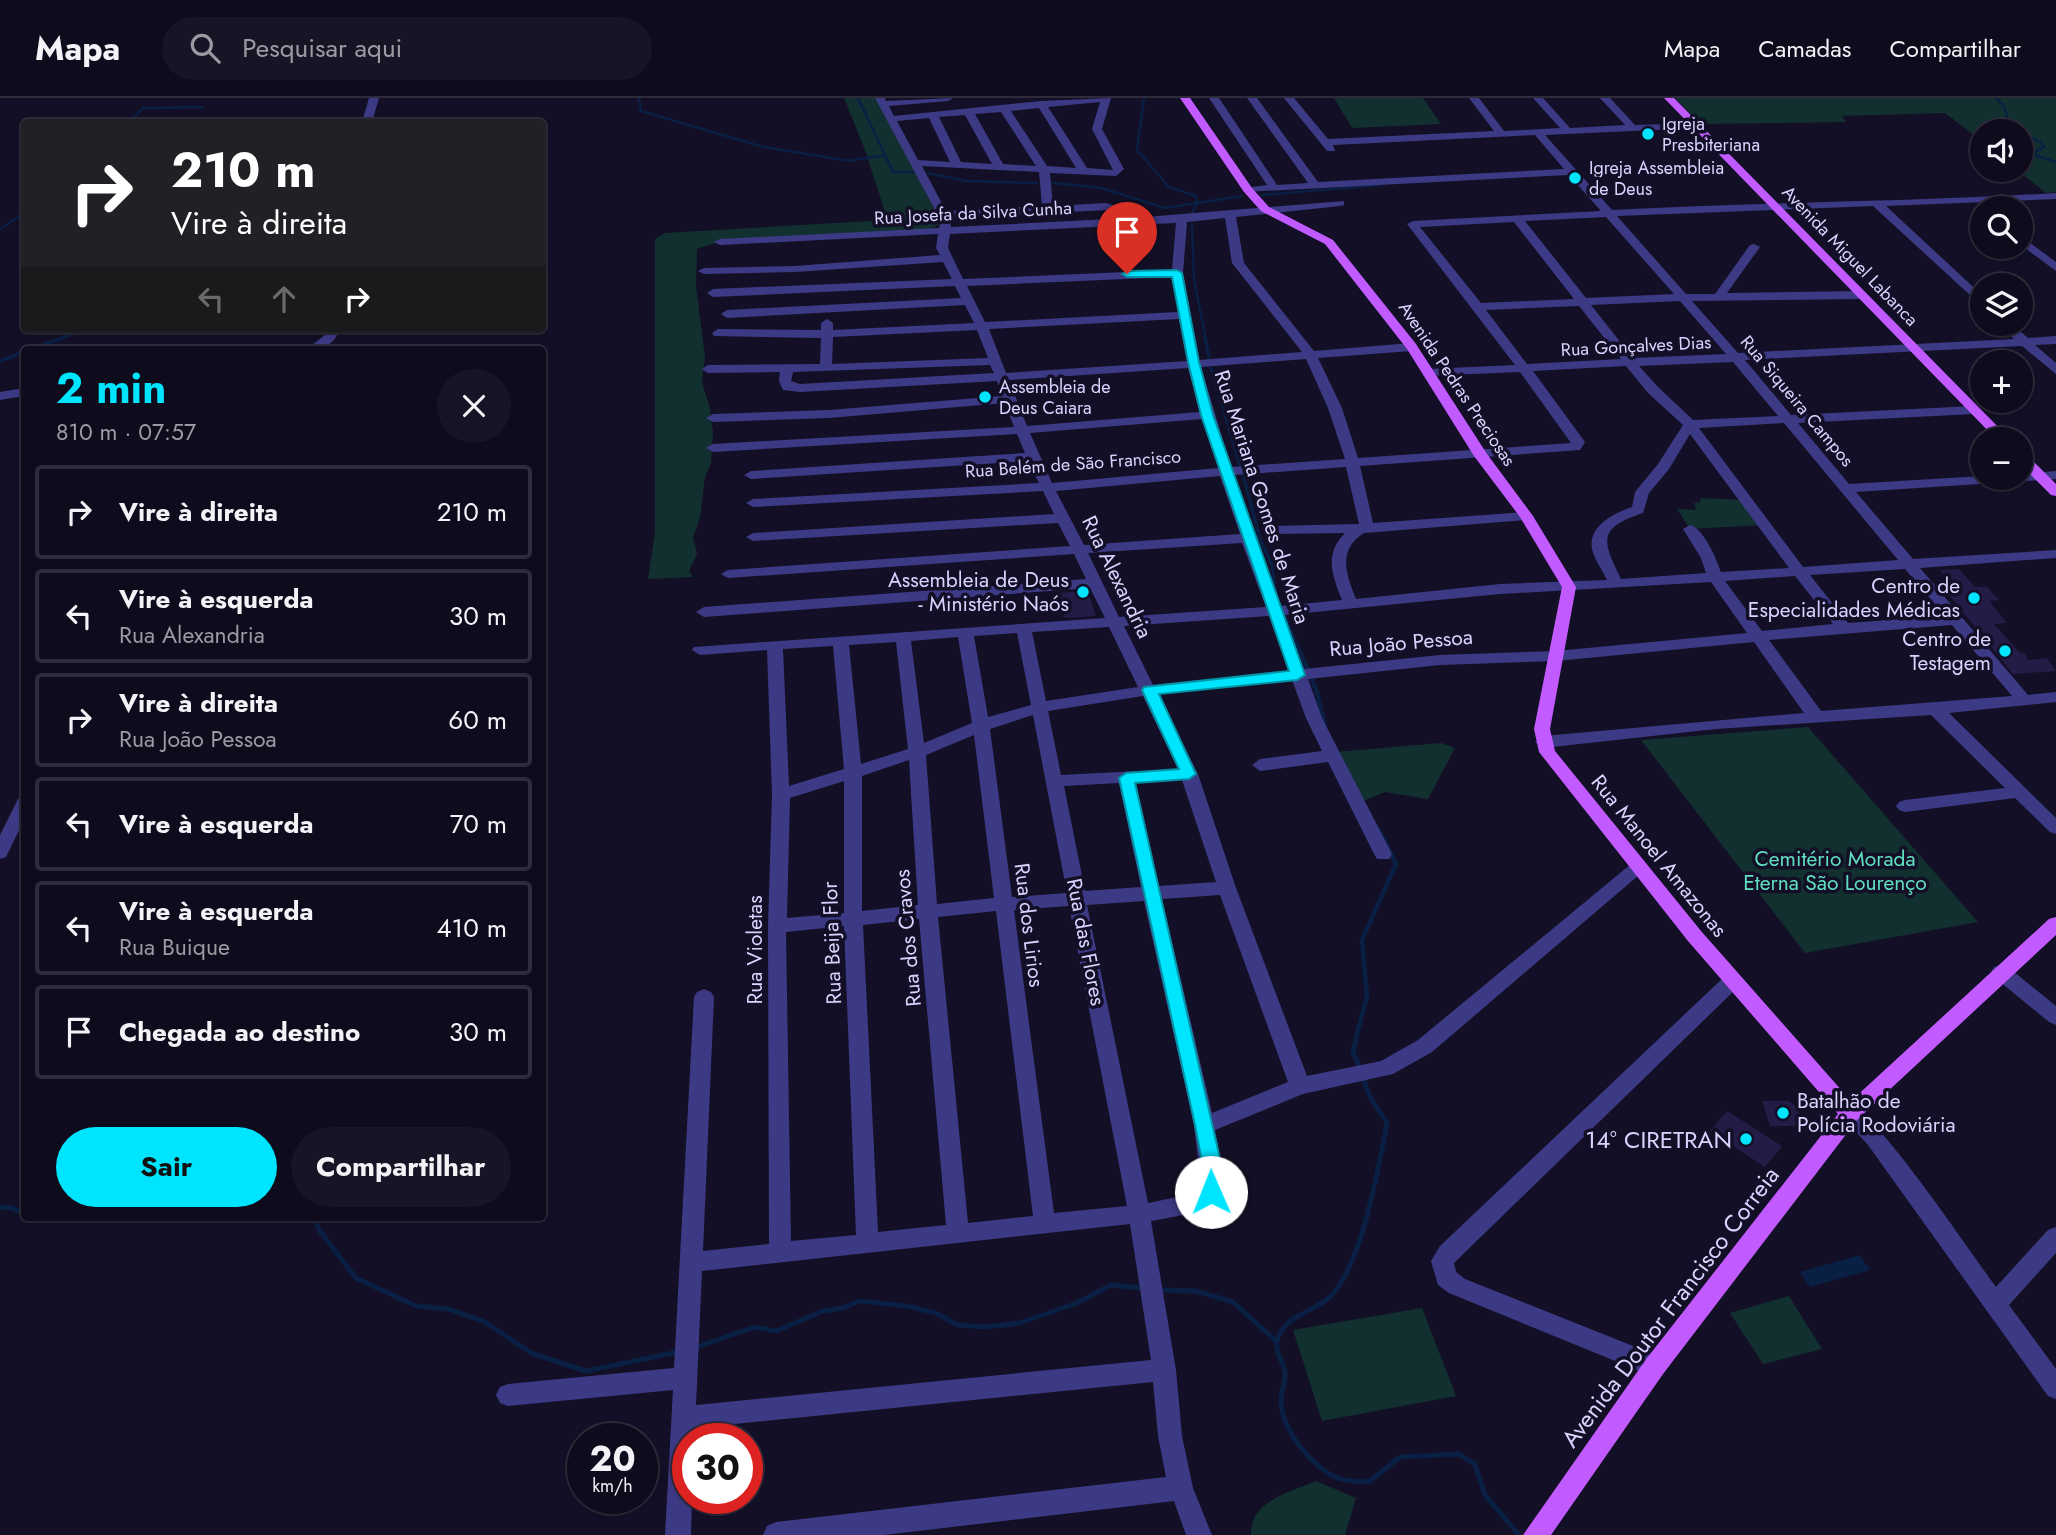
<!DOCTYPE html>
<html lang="pt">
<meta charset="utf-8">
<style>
body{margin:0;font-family:Jost,sans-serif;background:#171425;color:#f1f3f6;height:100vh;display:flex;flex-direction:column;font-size:26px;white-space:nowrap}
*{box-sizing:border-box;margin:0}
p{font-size:23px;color:#9b9ba3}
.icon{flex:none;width:38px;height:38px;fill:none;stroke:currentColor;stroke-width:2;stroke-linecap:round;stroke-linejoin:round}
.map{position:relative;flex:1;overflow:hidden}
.panel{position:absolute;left:21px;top:248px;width:525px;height:875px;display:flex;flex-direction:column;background:#0e0b1c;border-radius:7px;box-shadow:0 2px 5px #0004,0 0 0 2px #2e2b3b}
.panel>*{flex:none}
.hud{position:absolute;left:21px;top:21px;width:525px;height:214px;border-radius:7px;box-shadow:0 2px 5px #0004,0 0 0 2px #2e2b3b;background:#202124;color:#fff;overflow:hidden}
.tools{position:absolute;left:1970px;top:21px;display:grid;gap:14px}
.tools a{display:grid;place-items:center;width:63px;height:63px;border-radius:50%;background:#0e0b1c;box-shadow:0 2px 5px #0004,0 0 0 2px #2e2b3b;font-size:35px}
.speed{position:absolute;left:567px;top:1325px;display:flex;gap:14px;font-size:35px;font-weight:700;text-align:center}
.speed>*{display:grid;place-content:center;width:91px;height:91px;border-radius:50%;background:#0e0b1c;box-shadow:0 2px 5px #0004,0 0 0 2px #2e2b3b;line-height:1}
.speed small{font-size:18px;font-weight:400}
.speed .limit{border:10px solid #d22;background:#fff;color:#111}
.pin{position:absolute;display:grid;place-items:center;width:60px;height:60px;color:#fff;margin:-72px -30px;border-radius:50% 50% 50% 0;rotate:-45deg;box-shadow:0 0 7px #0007}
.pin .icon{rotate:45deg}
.me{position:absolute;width:77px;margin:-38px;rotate:359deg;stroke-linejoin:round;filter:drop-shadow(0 0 5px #0008)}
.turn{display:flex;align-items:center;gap:24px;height:147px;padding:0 35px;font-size:32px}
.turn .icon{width:91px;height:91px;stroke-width:2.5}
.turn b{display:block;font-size:49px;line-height:60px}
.lanes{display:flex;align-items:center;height:66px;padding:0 35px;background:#0003;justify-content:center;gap:35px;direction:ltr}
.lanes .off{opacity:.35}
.round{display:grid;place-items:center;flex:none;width:74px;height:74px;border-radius:37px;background:#171425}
.headline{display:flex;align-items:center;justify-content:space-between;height:119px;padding:0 35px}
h1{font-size:42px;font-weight:700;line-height:52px;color:#00e5ff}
.cta{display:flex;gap:14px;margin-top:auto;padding:14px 35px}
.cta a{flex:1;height:80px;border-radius:42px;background:#00e5ff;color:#111;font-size:28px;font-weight:700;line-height:80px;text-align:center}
.cta a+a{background:#171425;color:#f1f3f6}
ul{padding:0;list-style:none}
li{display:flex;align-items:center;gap:21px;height:94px;margin:0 14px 10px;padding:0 21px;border:4px solid #2e2b3b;border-radius:7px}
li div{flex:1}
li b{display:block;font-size:26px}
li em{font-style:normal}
header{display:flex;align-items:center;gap:42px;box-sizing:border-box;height:98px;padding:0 35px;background:#0e0b1c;border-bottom:2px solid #2e2b3b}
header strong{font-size:33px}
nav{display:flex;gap:38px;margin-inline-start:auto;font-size:24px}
.search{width:490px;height:63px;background:#171425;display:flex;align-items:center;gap:18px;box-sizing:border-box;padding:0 24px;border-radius:38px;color:#9b9ba3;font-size:26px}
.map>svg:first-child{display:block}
.green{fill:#12302f}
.water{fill:#0a1f44}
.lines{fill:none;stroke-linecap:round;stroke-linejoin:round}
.stream-far3{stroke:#0a1f44;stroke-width:2.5}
.stream-far2{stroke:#0a1f44;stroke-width:3.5}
.stream-far1{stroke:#0a1f44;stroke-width:4.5}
.stream{stroke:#0a1f44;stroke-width:5}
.building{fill:#241b47}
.minor{fill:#3d3a85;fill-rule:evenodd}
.major{fill:#c25bff;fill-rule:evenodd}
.route{fill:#00e5ff;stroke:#0095a6;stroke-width:2}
.poi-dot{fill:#00e5ff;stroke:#130f26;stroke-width:2.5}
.labels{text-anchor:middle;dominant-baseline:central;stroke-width:7;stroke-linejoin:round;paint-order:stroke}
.far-poi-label{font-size:18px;fill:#d9d4ff;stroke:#130f26;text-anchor:start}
.far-street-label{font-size:18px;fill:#d9d4ff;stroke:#130f26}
.street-label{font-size:21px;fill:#d9d4ff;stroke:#130f26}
.poi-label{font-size:21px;fill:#d9d4ff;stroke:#130f26;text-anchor:end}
.park-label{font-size:21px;fill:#5fe0c0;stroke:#130f26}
.near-poi-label{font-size:24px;fill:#d9d4ff;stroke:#130f26;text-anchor:end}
.near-street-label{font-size:24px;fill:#d9d4ff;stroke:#130f26}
</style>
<header>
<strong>Mapa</strong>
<div class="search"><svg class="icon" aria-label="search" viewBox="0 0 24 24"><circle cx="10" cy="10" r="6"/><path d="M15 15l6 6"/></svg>Pesquisar aqui</div>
<nav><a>Mapa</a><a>Camadas</a><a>Compartilhar</a></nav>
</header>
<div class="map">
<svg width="2056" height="1437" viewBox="0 0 2056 1437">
<rect width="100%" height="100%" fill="#130f26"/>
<!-- green -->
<path class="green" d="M844,0H875L909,58L939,121V127L926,133L723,142L697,151L696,189L705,259L702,285L710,310L713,335L711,365L705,379L700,419L693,440L697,456L689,473L693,479L648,481L655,435V141L665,135L870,123L881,118L884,111L866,55Z
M1334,0H1423L1441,26L1352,30Z
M1675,0H2056V94L2046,95L2017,72H2021V33H1983V44L1945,15L1842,18L1846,24L1701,26Z
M1700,400L1745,402L1763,427L1690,431L1677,411L1696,412L1694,405L1701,404Z
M1808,629L1978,824L1805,855L1641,642Z
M1441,645L1455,650L1428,701L1385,694L1363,703L1336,654Z
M1789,1198L1822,1251L1763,1266L1730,1215Z
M1422,1210L1456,1298L1322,1323L1293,1232Z
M1316,1383L1356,1400L1345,1437H1251C1250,1402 1291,1394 1316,1383Z"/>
<!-- water -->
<path class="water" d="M1860,1157L1870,1172L1810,1189L1800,1174Z"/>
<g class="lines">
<!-- stream-far3 -->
<path class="stream-far3" d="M639,0L641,13L764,49L849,63L885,57
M858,0L893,74H914
M1144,0L1137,52L1169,89L1196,98L1197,106L1192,115
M1996,0L2004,8L2007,18L2003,26L2040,44L2044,49L2033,55L2034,57L2056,64
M130,24L143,10L203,9
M928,75L966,83L1037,85
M1053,85L1101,90L1165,110L1242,98
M1261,97L1381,87
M1192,126L1194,182L1206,242
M0,131L24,115
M57,242L87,231"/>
<!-- stream-far2 -->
<path class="stream-far2" d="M1205,240L1209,259
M30,252L62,240
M0,263L24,254
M1210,267L1240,367
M1242,372L1260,441L1272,467L1275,494
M1282,512L1298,549"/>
<!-- stream-far1 -->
<path class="stream-far1" d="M1297,547L1316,591L1325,628
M1356,940L1367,898L1362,842L1396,766L1379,732"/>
<!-- stream -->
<path class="stream" d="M1357,938L1353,953L1360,971
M1363,980L1370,999L1387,1025C1378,1071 1363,1162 1332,1197C1316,1215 1283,1215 1277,1244C1275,1254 1283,1264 1285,1274C1286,1285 1280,1295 1281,1306C1284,1335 1312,1368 1337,1380C1347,1384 1359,1383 1369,1384L1400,1359L1459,1356L1475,1366L1485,1397L1519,1437
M0,1109L12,1110L24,1116
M31,1120L38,1123L46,1120
M314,1120L319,1132L356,1180L416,1208L449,1211L485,1224L531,1255L586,1273L678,1254
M1159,1192L1196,1193L1233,1204L1277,1244
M694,1250L755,1229L776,1233L823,1213L843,1210L860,1203L907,1208L936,1215L957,1227L987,1229L1019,1225L1077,1205L1111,1187L1143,1190"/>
</g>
<!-- building -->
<path class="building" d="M1959,471L1975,489H1987L1999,502L1989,503L2007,525L1994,526L2020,555H2025L2028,562L2047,560L2056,573L2013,576L1937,482H1948L1940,472Z
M1088,493L1096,518L1065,520L1058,495Z
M1762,1003H1789L1798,1010L1801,1020L1796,1023L1798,1028H1770Z
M1727,1013L1782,1048L1765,1069L1710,1033Z"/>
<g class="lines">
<!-- minor -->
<path class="minor" d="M369,0H379L372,24H362Z
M875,0H885L886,3L953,0L948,3L889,8L894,18L1041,3L1111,0L1102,31L1124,71L1116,78L1050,75L1053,108L1106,105L1116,108L1121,121L1344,103V107L1340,108L1236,119L1244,165L1314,253L1412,245L1418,249L1412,253L1318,260L1342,310L1358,360L1571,345L1520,274L1424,278L1422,275L1428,271L1515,267L1407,126L1413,123L1601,113L1569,77L1244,94V90L1267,87L1209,0H1219L1277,87L1308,85L1247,0H1257L1318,84L1564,71L1535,37L1333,47L1335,53H1327L1284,0H1294L1328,41L1494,33L1469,0H1479L1504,33L1560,30L1533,0H1543L1570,30L1625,27L1600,0H1610L1635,27L1700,25V29L1696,30L1545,37L1612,112C1760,104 1908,104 2056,95V101L1886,108L1983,198V209L1873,108L1617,118L1686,196H1715L1750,147L1754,146L1760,149L1727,195L1861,193L1867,197L1861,201L1692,203L1738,255L2014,241L1999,226H2012L2028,240L2056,238V246L2035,247L2056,265V276L2022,248L1745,262L1791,317L1974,308L1981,312L1974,316L1798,325L1849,386L1983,378L2021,380V376L2056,373V381L1856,394L1913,461L2056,452V460L1920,470L2028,597L2056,594V604L1949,615L2056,720V736L2050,734L2015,700L1905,714L1899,712L1896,708L1899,704L1905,702L2005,690L1931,617L1716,631L1543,650L1535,644L1543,638L1804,615L1754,544L1556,563L1440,567L1308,581L1322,620L1392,756L1389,761H1377L1374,756L1328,664L1260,673L1252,667L1260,661L1322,653L1306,620L1292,582L1158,596L1198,676L1236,790L1307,978L1381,963L1418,942L1631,766H1643L1646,771L1432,954L1393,976L1303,996L1215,1032C1229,1104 1223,1111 1151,1123L1176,1272L1182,1338L1193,1390L1212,1437H1186L1174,1403L884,1437H763L767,1428L776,1424L1166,1379L1158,1338L1153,1284L695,1330V1340H688V1400H692L691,1437H665L673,1292L508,1308L500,1305L496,1297L500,1289L508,1286L674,1270L694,899L697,894L704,891L711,894L714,899L703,1153L769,1146L768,828L772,697L767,552L700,557L692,552L694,549L1105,520L1090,490L704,519L696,514L704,509L1086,481L1074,456L728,480L721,476L728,472L1070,448L1058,425L753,443L746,439L753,435L1054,416L1043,393L753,409L746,405L753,401L1039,385L1028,363L751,381L744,377L751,373L1025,355L1017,336L713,354L706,350L713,346L1014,329L1005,305L829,320L713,324L706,320L713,316L829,312L1002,298L997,283L800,294L783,292L779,283L780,274L708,275L702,271L708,267L820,266L821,240L714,238L712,235L718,231L821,232V225L827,221L833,225V232L974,225L965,207L727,220L721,216L727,212L961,200L955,188L713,199L707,195L713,191L952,181L943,164L795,174L704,176L698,173L704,170L795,168L940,157L936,150L938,136L720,147L714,144L720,141L939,130L941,123ZM1100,4L1092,31L1113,72L1087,70L1048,9ZM1039,10L1076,70L1047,68L1011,13ZM1001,14L1036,68L1003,66L975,16ZM965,17L992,66L961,64L939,19ZM929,20L950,64L918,62L897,23ZM922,68L1039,74L1042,108L946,113ZM1107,112L1110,121L951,129L950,120ZM1606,119L1674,196L1586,200L1525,123ZM1225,120L1232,165L1302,254L1199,262L1183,175L1187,124ZM1514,124L1574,201L1481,205L1420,129ZM1176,125L1172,172L963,181L948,150L950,136ZM1172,179L1178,214L985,224L967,188ZM1680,203L1726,256L1633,260L1591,207ZM1579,208L1621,261L1527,266L1486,212ZM1179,221L1187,263L1006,275L989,231ZM977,232L988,260L832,266L833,239ZM1306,261L1328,310L1345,361L1231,369L1201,269ZM1733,264L1778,318L1693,322L1658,289L1639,268ZM990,267L994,275L800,286L791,283L793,274ZM1626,268L1648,295L1683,327L1658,366L1635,394L1632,409C1614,415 1588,428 1592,451C1594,461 1603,473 1607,482L1500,486L1356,501C1346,476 1337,452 1364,435L1526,422L1533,418L1526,414L1373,425L1360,368L1580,352L1585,344L1533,273ZM1188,270L1200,314L1027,328L1009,282ZM1202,321L1218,370L1052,385L1030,335ZM1784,325L1898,462L1803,469L1699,330ZM1690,336L1789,470L1721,474C1716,460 1704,431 1690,427L1683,431L1701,460L1706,475L1621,481C1603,444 1596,430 1643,415L1649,395L1669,371ZM1346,369L1359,426L1271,428L1264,432L1271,436L1345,435C1324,456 1332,477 1342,502L1281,508L1234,377ZM1220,378L1240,436L1084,447L1056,393ZM1242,445L1266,509L1119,519L1088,455ZM1905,471L1945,518L1848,525L1810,477ZM1795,478L1833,526L1762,533L1725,483ZM1711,484L1747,535L1556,553L1440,557L1304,571L1284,517L1500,496ZM1269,518L1289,573L1153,587L1124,528ZM1952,527L2012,598L1821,613L1769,542ZM1109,529L1138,589L1046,603L1032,534ZM1017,535L1031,607L988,619L974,538ZM958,539L972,625L924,645L911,543ZM896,544L908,651L861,666L849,547ZM833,548L844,671L789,688L783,551ZM1143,598L1178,671L1061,677L1048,613ZM1033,617L1067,795L1012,799L990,631ZM974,637L994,800L937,806L926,657ZM909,662L918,807L862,813V678ZM1182,682L1216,784L1159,788L1136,685ZM844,683V815L787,820L790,700ZM1119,685L1141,789L1085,793L1064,688ZM1220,797L1288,984L1212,1015L1162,801ZM1144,803L1194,1027L1201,1088L1192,1096L1148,1105L1087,807ZM1069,808L1127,1108L1054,1115L1014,812ZM996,813L1033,1118L968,1125L938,819ZM919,821L946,1127L878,1134L863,827ZM844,828L856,1137L791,1143L786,834ZM1130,1126L1151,1262L696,1307L702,1173Z
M2021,138L2056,164V173L2021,147Z
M327,231H339C336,247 320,252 306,252L326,236Z
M24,290V298L0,302V294Z
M24,699V722L6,759L0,761V737L18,701Z
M2001,867L2008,869L2056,908V927L2049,924L1994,879L1991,874L1994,869Z
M1731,877L1738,879L1741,884L1738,889L1454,1165L1456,1174L1465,1181L1663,1260L1667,1268L1663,1276L1655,1279L1647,1276L1449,1195L1438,1187L1431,1163L1440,1148L1724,879Z
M1850,1007C1879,1017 1972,1157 1996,1189L2048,1132L2056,1129V1155L2009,1207L2056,1271V1301L2048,1298L1868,1047L1840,1016L1843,1010Z"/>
<!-- major -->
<path class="major" d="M1180,0H1190L1252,90L1269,109L1333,142L1416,246L1487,356L1533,418L1576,489L1550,631L1555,653L1701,833L1851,1003L2049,821L2056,819V837L1857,1022L1663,1276L1551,1437H1523L1647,1260L1838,1016L1688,843L1539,654L1534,631L1562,489L1520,419L1474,358L1407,251L1325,146L1261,113L1244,94Z
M1664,0H1674L2010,341H1996Z
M2021,355L2026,356L2056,386V398L2051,397L2021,367Z"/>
</g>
<!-- route -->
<path class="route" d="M1177,172L1182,175L1199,264L1213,317L1305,577L1297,582L1159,596L1196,676L1189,681L1135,685L1223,1074L1218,1100L1211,1103L1204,1100L1201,1094L1204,1074L1195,1027L1119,680L1126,675L1179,671L1142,592L1144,589L1289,573L1201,317L1188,264L1172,179H1127L1122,176L1127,173Z"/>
<!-- markers -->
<g class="poi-dot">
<circle cx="1648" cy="36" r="7"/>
<circle cx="1575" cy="80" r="7"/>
<circle cx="985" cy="299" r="7"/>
<circle cx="1083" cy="494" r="7"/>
<circle cx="1974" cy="500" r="7"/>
<circle cx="2005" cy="553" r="7"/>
<circle cx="1783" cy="1015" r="7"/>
<circle cx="1746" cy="1041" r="7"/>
</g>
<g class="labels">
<!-- far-poi labels -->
<g class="far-poi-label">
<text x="1662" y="26">Igreja<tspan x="1662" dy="21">Presbiteriana</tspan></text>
<text x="1589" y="70">Igreja Assembleia<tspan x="1589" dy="21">de Deus</tspan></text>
<text x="999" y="289">Assembleia de<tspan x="999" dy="21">Deus Caiara</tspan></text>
</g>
<!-- far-street labels -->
<g class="far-street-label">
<text transform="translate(973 115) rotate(-3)">Rua Josefa da Silva Cunha</text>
<text transform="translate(1850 158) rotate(46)">Avenida Miguel Labanca</text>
<text transform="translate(1636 248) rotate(-3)">Rua Gonçalves Dias</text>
<text transform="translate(1457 286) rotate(56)">Avenida Pedras Preciosas</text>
<text transform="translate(1797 303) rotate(50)">Rua Siqueira Campos</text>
<text transform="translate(1073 366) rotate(-4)">Rua Belém de São Francisco</text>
</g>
<!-- street labels -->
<g class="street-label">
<text transform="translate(1262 399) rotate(72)">Rua Mariana Gomes de Maria</text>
<text transform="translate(1117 479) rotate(64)">Rua Alexandria</text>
<text transform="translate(1401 545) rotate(-5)">Rua João Pessoa</text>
<text transform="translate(1659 758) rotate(51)">Rua Manoel Amazonas</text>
<text transform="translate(1029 827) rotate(83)">Rua dos Lirios</text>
<text transform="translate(908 840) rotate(-95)">Rua dos Cravos</text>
<text transform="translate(1086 844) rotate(79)">Rua das Flores</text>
<text transform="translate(832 845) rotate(-92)">Rua Beija Flor</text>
<text transform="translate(755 852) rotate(-90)">Rua Violetas</text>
</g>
<!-- poi labels -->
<g class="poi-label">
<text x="1069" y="482">Assembleia de Deus<tspan x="1069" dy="24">- Ministério Naós</tspan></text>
<text x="1960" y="488">Centro de<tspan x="1960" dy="24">Especialidades Médicas</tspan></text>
<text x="1991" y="541">Centro de<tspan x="1991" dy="24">Testagem</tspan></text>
<text x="1797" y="1003" text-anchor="start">Batalhão de<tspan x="1797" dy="24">Polícia Rodoviária</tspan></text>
</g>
<!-- park labels -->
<g class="park-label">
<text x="1835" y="761">Cemitério Morada<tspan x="1835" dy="24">Eterna São Lourenço</tspan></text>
</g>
<!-- near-poi labels -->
<g class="near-poi-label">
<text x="1732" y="1041">14º CIRETRAN</text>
</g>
<!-- near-street labels -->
<g class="near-street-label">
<text transform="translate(1670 1209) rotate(-53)">Avenida Doutor Francisco Correia</text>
</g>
</g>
</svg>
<div class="tools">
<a><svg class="icon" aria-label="sound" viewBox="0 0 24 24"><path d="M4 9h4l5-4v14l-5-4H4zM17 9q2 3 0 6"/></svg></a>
<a><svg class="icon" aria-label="search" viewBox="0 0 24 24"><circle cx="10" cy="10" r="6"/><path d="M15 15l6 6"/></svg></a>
<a><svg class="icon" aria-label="layers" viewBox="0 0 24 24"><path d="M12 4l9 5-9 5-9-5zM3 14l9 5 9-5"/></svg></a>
<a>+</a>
<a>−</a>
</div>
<div class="speed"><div>20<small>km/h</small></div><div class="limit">30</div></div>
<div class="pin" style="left:1127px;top:176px;background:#d93025"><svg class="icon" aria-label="arrive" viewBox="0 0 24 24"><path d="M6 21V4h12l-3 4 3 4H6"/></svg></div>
<svg class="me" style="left:1211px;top:1094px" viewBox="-20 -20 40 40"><circle r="19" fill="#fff"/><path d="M0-13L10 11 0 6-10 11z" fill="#00e5ff"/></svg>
<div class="hud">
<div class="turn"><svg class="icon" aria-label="right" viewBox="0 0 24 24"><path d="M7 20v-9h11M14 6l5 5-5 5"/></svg><div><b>210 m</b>Vire à direita</div></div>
<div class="lanes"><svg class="icon off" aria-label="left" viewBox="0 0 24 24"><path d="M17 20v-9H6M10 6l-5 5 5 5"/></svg><svg class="icon off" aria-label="ahead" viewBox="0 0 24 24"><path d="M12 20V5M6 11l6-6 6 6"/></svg><svg class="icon" aria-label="right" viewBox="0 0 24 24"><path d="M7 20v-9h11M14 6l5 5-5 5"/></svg></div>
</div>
<section class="panel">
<div class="headline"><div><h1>2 min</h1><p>810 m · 07:57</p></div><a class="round"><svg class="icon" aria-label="close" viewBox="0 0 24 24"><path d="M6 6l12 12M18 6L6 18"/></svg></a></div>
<ul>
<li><svg class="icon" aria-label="right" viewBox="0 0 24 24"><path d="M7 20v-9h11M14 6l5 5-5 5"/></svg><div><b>Vire à direita</b></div><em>210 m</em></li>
<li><svg class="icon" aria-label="left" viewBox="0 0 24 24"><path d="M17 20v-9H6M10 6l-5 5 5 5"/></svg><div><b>Vire à esquerda</b><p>Rua Alexandria</p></div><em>30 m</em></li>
<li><svg class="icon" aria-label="right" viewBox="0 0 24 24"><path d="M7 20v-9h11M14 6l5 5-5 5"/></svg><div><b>Vire à direita</b><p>Rua João Pessoa</p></div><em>60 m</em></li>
<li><svg class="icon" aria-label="left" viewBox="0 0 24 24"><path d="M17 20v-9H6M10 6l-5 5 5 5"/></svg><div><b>Vire à esquerda</b></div><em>70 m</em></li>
<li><svg class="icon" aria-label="left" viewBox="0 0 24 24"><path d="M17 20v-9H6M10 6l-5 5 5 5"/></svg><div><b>Vire à esquerda</b><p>Rua Buique</p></div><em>410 m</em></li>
<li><svg class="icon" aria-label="arrive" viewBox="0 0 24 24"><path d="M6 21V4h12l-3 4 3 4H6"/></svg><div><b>Chegada ao destino</b></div><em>30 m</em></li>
</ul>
<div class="cta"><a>Sair</a><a>Compartilhar</a></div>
</section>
</div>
